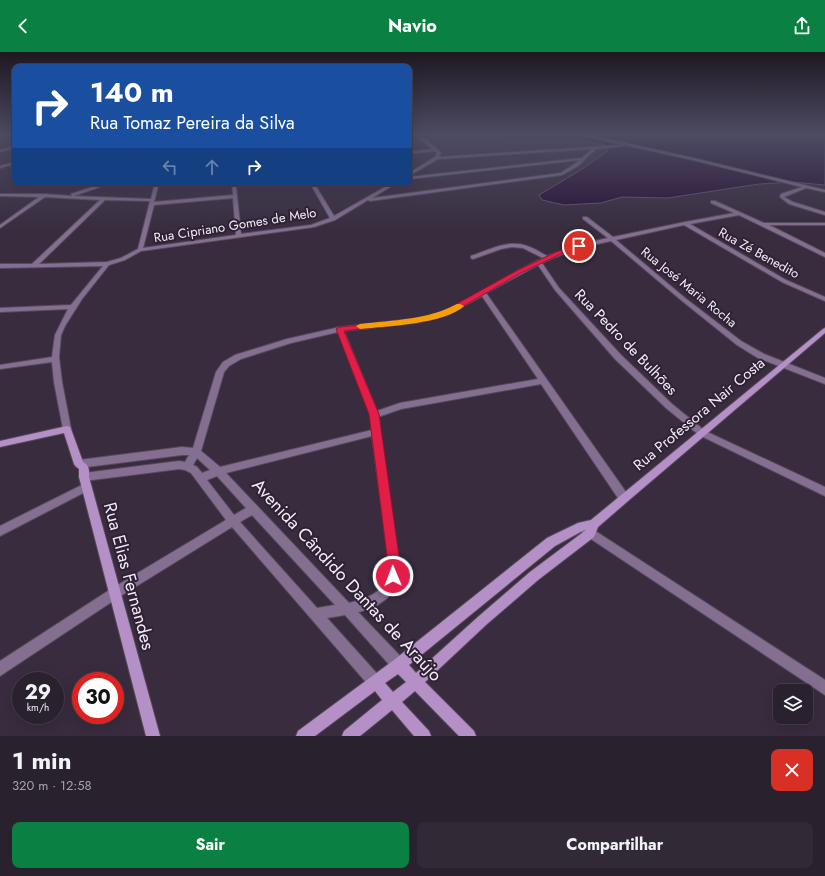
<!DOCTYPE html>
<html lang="pt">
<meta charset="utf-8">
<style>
body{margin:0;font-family:Jost,sans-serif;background:#322936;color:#f1f3f6;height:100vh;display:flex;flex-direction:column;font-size:15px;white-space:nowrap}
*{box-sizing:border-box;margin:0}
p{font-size:13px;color:#a5a3aa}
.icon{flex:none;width:22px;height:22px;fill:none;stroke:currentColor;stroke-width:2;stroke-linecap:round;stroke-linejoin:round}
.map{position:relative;height:684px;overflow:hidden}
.panel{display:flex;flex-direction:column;background:#2a212e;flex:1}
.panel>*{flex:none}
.top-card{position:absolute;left:12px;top:12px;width:400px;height:122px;border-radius:8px;box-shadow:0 4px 16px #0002,0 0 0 1px #463e4a;background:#1a4fa0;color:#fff;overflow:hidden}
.fabs{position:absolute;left:773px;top:632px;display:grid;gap:8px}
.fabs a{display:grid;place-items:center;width:40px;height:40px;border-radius:8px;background:#2a212e;box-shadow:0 4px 16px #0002,0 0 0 1px #463e4a;font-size:20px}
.speed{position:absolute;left:12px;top:620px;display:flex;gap:8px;font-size:20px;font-weight:700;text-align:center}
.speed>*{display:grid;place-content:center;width:52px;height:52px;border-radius:50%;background:#2a212e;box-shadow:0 4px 16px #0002,0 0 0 1px #463e4a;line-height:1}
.speed small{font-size:10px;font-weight:400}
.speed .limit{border:6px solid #d22;background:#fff;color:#111}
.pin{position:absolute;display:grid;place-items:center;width:34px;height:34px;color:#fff;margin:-17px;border:2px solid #fff;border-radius:50%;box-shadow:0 1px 4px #0007}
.me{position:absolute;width:44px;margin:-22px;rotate:359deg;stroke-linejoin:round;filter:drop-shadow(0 0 3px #0008)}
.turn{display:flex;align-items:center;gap:14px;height:84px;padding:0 12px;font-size:18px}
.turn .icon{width:52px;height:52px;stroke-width:2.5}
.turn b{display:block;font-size:28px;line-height:34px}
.lanes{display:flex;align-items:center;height:38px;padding:0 12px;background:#0003;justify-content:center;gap:20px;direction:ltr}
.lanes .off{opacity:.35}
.round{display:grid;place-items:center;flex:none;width:42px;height:42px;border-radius:8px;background:#322936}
.headline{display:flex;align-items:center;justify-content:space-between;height:68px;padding:0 12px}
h1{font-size:24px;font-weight:700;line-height:30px}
.button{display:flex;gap:8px;margin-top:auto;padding:8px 12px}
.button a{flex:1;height:46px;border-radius:8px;background:#0b8043;color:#fff;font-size:16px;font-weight:700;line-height:46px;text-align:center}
.button a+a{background:#322936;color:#f1f3f6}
header{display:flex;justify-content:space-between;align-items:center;height:52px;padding:0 12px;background:#0b8043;color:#fff;font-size:18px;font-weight:700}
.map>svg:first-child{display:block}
.water{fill:#281133;stroke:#65526e}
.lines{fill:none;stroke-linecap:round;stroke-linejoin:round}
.street-casing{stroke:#564b5c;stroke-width:2}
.secondary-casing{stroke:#564b5c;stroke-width:2}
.street{fill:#856f91;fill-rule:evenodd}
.secondary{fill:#b490c7;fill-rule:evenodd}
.route{fill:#e11d48;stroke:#92132f}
.slow{fill:#f59e0b}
.labels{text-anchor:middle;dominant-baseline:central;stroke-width:4;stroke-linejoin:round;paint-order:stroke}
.far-street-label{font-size:13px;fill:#f3ebf7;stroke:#2e2234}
.street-label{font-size:15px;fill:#f3ebf7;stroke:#2e2234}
.near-street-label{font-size:18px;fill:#f3ebf7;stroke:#2e2234}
</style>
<header><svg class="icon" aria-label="back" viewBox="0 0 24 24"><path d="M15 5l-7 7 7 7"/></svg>Navio<svg class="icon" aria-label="share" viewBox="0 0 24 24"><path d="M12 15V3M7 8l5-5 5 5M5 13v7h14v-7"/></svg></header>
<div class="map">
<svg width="825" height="684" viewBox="0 0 825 684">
<rect width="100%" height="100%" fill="#382c3e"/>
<!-- water -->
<path class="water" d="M503,83H825V133L792,130L759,132L668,146L622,145L601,151L564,153L542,148L539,143L579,119L608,99L605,93L578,88H505L501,85Z"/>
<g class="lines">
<defs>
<path id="street" d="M414,83C422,83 435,95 441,101L439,105L622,93L624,94L596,97L578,114L562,123L370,149L368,148L335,168L314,175L141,199L125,208L109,213L82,247L65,274L61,283L59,305L62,330L71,377L70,379H64L63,377L54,330L52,310L0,317V313L52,305L55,283L68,257L0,260V256L71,253L103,214L0,216V212H32L100,148L45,145L0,176V173L39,145L0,144V142H45L72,144L71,142L105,131H111L74,144L151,147L155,131H159L154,150L233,143L232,131H252L236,134L241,182L311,173L330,166L310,131H314L334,164L392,131H397L372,146L561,121L580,108L409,127V125L582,106L592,97L438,107L409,124V121L435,105L437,101L435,99L409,102V100L433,97ZM233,146L236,183L143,196L154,153ZM105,148L150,149L138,197L121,206L107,210L39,212Z
M580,83H588L693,106L825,138V140L806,136L784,145L793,150L825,160V163L789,152L780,145L781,142L802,135L693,108Z
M15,94V96L0,100V98Z
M15,110V112L0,116V114Z
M711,149H715L764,171H825V173H769L825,201V205L739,163L690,172L786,228L825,245V249L782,230L684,173L616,188L685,246L741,289L764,302L825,326V332L758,306L737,293L681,248L611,189C587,194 565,200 542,211L559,236L621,303L672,352L705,379L825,435V444L699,383L666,356L615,307L555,238L538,213L486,241L628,443L629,446L628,449L624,450L620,449L541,332L401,357L378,365L398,504C399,510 400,517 399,523C397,544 377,556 358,560L404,608L405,613L404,618L399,619L394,618L345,563L327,566L381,626L383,631L381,636L376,638L371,636L232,475L119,545L0,624V609L111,537L226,468L191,421L185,418L179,417L84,429L81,428L79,425L81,422L84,421L179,409L185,410L189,403H182L79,416L76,415L74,412L76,409L79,408L182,395L193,396L216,320L223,310L235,303L287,287L340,275L421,266L443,261L517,219L543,206L523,196L512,195L501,197L473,207L471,206V204C489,198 508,187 527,194C534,196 541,201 547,204L577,193L608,186L583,167V165H587L613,185L685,170L734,161L711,151ZM482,244L538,327L400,351L377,359L344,279L421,270L447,263ZM338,280L370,363L372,378L220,415L201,399L224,320L229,314L241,307L291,291ZM372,384L388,504C388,510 389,517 388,523C385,541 364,547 349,551L226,421ZM197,406L210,418L202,421L197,415L193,413ZM217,424L246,456L234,463L207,428ZM252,463L335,553L317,556L240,470Z
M86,431L89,432L91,435L89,438L0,484V474Z
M586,473L825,628V643L582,481L581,478L582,475Z"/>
<path id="secondary" d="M825,276V281L628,449L598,475L594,485L538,528L487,572L425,630L474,679L476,684H459L415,639L402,650L429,679L431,684H414L392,658L360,684H342L344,679L382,648L375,639L315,684H296L298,679L394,608L547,486L578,471L591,468L823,277ZM584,478H586L530,520L479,564L416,621L409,613L555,494ZM398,622L406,630L393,640L385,631Z
M67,374L70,375L71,377L83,410C90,414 89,418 89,425L160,684H146L79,425V417L74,412L64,381L0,395V389Z"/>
</defs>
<!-- street casing -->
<use href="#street" class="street-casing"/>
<!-- secondary casing -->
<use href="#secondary" class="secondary-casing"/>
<!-- street -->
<use href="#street" class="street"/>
<!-- secondary -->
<use href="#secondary" class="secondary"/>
</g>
<!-- sky -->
<linearGradient id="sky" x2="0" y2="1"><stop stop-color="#1f1822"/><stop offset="0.46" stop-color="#4d4b63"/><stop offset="1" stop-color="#4d4b63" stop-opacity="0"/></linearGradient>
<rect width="825" height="179" fill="url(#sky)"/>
<!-- route -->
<path class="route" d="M579,192L582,193V195L561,202L521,221L448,263L421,270L344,279L379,362L399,504L400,524L398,529L393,531L389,529L387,524V504L369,362L336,277L340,275L421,266L442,260L516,219L556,200Z"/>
<!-- slow -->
<path class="slow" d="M457,252H460L464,254C445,272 387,274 360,277L356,274L360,272C394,268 427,268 457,252Z"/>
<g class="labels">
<!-- far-street labels -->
<g class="far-street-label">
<text transform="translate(235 173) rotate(-9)">Rua Cipriano Gomes de Melo</text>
<text transform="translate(759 201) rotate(29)">Rua Zé Benedito</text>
<text transform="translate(689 235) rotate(39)">Rua José Maria Rocha</text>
</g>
<!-- street labels -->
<g class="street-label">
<text transform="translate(626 290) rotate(46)">Rua Pedro de Bulhões</text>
<text transform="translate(699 362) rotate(-40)">Rua Professora Nair Costa</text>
</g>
<!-- near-street labels -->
<g class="near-street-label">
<text transform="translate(129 524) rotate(75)">Rua Elias Fernandes</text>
<text transform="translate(347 528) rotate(47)">Avenida Cândido Dantas de Araújo</text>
</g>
</g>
</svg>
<div class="fabs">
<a><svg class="icon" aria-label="layers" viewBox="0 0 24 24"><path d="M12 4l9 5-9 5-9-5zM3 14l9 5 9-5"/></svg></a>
</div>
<div class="speed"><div>29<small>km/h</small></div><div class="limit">30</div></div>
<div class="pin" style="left:579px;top:194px;background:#d93025"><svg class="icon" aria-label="arrive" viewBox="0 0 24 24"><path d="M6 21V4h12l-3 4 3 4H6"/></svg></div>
<svg class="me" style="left:393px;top:524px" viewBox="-20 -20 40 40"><circle r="17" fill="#e11d48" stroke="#fff" stroke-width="3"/><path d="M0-11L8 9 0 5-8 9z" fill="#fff"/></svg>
<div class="top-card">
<div class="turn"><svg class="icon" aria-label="right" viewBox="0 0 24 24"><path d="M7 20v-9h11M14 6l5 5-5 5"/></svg><div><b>140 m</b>Rua Tomaz Pereira da Silva</div></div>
<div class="lanes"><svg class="icon off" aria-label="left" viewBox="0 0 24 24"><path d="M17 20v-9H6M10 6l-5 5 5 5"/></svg><svg class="icon off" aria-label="ahead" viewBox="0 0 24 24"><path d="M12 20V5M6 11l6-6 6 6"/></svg><svg class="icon" aria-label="right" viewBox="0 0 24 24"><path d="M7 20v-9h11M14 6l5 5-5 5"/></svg></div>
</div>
</div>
<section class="panel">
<div class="headline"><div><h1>1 min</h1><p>320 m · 12:58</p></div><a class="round" style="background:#d93025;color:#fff"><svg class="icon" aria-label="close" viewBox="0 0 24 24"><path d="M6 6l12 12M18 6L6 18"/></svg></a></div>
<div class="button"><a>Sair</a><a>Compartilhar</a></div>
</section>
